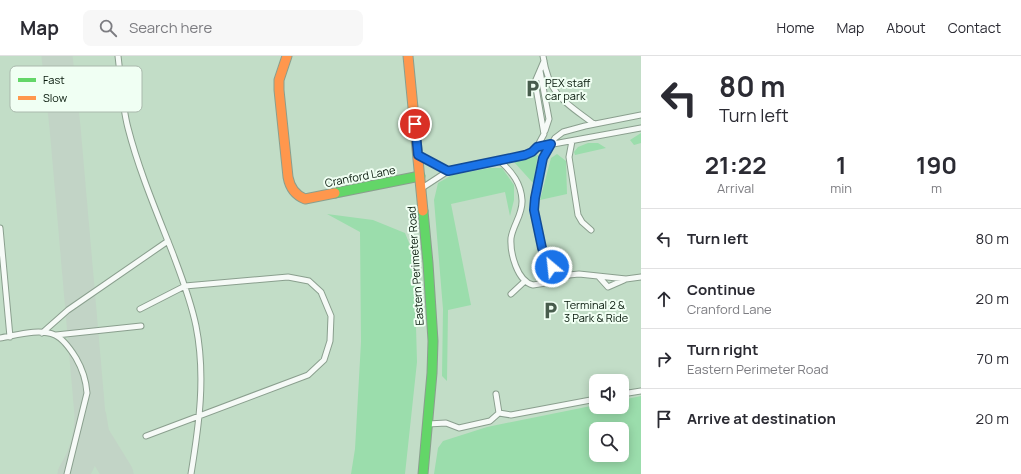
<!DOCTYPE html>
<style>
body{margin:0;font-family:Manrope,sans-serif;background:#f7f7f7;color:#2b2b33;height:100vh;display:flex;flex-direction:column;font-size:15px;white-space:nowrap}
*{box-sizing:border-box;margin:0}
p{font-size:13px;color:#7c7c81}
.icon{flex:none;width:22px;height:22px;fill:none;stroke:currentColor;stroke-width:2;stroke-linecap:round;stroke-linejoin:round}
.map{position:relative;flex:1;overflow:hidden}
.details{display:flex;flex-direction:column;background:#fff;width:380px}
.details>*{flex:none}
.banner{background:#fff;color:#2b2b33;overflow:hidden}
.fabs{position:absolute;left:589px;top:318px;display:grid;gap:8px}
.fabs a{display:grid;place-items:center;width:40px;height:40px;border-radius:8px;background:#fff;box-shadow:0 2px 10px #0003;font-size:20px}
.pin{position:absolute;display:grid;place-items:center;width:34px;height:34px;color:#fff;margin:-17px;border:2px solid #fff;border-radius:50%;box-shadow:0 1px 4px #0007}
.me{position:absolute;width:44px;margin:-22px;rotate:332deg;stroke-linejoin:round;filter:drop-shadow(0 0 3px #0008)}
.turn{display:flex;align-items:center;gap:14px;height:84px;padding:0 12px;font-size:18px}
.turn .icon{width:52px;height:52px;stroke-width:2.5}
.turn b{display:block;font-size:28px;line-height:34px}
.eta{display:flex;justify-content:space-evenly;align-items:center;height:68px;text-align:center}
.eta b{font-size:24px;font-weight:700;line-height:28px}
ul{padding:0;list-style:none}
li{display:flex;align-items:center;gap:12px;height:60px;padding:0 12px;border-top:1px solid #e1e1e2}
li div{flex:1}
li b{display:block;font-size:15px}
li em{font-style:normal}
header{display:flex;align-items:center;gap:24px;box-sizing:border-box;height:56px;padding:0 20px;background:#fff;border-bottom:1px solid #e1e1e2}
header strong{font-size:19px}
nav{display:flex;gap:22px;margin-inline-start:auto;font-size:14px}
.search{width:280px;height:36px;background:#f7f7f7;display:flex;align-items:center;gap:10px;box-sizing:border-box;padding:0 14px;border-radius:8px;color:#7c7c81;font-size:15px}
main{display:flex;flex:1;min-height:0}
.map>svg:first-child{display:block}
.green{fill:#9bddac;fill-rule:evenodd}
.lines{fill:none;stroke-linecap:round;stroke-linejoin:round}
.taxiway{stroke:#c2d4c6;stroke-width:31}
.lane-casing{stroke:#8a9f8e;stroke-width:7}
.fast-casing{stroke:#8a9f8e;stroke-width:11}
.slow-casing{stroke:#8a9f8e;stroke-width:11}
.lane{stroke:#f6faf7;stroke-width:5}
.fast{stroke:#63d668;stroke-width:9}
.slow{stroke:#ff974d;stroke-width:9}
.route-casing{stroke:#114b97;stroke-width:10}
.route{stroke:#1a73e8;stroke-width:7}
.labels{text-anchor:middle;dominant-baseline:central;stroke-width:4;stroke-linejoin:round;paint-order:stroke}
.poi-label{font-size:11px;fill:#051709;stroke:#f0fff3;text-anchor:start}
.street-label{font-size:11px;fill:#051709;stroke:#f0fff3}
.key{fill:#f0fff3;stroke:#aab9ad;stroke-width:1}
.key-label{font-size:11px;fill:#051709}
</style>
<header>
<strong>Map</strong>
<div class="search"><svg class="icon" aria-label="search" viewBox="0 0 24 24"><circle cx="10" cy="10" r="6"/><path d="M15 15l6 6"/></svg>Search here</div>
<nav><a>Home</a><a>Map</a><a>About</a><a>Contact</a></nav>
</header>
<main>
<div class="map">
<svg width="641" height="418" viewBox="0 0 641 418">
<rect width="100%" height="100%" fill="#c2ddc7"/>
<!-- green -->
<path class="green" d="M641,77V87L634,89L630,84Z
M588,87H598L606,92L575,99L574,96L578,91Z
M557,98L566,105L567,138L540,144L551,102Z
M538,99L534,123L533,127L514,106Z
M490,112H502L514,129V144L510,160L505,136L451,148L471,249L448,254L447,325L442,320L443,253L434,144L438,127L452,119Z
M327,158L373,164L405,177L414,199L417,306L405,418H351L355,393L361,286L360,176Z
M641,340V418H434L438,392L443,385L487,371L596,349V351H622V344ZM596,373H622V399H596Z"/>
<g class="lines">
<!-- taxiway -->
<path class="taxiway" d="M57,0L65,71L90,359C90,381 85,399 73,418
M91,361L94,379L118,418"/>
<defs>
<path id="lane" d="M118,0C121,24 122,49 128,72C139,115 157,157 173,198C182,222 191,245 196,270C206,320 199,369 191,418
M543,0C549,40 565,46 594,68
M540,15L549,63L545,75
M641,59L585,70L563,76L555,82L543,102L535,142L534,154L542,192L547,204L552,211L569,219L579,218L626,223L641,221
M572,85L569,101L578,159L582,166L591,174
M537,91L641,72
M419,99L448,115L500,105L525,99L533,96L537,91L544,78L535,26L544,5
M500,105C512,116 521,127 522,144C523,158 513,169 511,182C510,197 517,225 533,229L559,225L569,219
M422,132L448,115
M0,172L10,281
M599,221L608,231L624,224
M511,238L525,225
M140,253L185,230L288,221L309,225L321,236L331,260L330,285L324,304L308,319L146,380
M42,277L68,254L168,185
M56,279L141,270
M0,282C17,279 39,272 55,279C64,283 71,294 76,302C83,314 86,323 87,337L67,418
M496,338L499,357
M622,338L641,335
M499,357L511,359L596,343
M428,368L446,367L459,372L490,365L499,357"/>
<path id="fast" d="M335,137L420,120
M423,155L428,207L433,285L432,317L423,418"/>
<path id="slow" d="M287,0L279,24V34L288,121C290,132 295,139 305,143L335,137
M408,0L423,155"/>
</defs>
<!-- lane casing -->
<use href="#lane" class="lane-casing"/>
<!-- fast casing -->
<use href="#fast" class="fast-casing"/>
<!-- slow casing -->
<use href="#slow" class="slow-casing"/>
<!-- lane -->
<use href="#lane" class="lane"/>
<!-- fast -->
<use href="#fast" class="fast"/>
<!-- slow -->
<use href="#slow" class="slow"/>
</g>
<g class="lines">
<defs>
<path id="route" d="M415,68L418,99L448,115L525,99L532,96L537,91L551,88L543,102L535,142L534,154L542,192L547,204L552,211"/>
</defs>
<!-- route casing -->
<use href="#route" class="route-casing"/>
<!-- route -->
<use href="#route" class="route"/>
</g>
<!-- icons -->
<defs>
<symbol id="parking-bare" viewBox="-9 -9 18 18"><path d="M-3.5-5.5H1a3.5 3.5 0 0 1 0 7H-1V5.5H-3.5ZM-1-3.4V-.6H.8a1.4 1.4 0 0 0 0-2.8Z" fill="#475c4c" stroke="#f0fff3" stroke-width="2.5" paint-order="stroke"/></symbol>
</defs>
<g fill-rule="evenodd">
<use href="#parking-bare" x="520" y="20" width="25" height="25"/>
<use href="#parking-bare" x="538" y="242" width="25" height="25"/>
</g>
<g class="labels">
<!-- poi labels -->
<g class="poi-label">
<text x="545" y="26">PEX staff<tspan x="545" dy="13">car park</tspan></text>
<text x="564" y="248">Terminal 2 &amp;<tspan x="564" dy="13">3 Park &amp; Ride</tspan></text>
</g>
<!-- street labels -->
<g class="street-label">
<text transform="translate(360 120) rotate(-11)">Cranford Lane</text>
<text transform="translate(415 210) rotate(-94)">Eastern Perimeter Road</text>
</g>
</g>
<!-- legend -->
<rect x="10" y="10" width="132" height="46" rx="6" class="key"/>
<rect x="18" y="22" width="18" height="4" fill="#63d668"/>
<rect x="18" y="40" width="18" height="4" fill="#ff974d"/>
<g class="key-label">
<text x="43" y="28">Fast</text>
<text x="43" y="46">Slow</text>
</g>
</svg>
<div class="fabs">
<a><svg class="icon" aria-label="sound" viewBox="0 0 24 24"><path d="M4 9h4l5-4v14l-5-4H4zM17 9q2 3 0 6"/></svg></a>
<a><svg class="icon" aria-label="search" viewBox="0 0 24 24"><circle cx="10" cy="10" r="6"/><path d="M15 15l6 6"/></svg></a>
</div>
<div class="pin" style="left:415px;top:68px;background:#d93025"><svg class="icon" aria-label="arrive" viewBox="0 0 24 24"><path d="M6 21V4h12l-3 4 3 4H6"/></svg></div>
<svg class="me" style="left:552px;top:211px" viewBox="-20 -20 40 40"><circle r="17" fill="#1a73e8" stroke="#fff" stroke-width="3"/><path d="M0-11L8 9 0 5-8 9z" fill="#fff"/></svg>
</div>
<section class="details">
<div class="banner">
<div class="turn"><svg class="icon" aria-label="left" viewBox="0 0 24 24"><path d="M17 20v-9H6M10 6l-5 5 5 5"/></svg><div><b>80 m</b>Turn left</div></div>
</div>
<div class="eta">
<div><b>21:22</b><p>Arrival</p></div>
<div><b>1</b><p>min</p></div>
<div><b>190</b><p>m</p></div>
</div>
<ul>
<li><svg class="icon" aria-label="left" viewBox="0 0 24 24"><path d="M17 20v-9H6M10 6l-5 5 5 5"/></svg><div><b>Turn left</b></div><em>80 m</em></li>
<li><svg class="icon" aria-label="ahead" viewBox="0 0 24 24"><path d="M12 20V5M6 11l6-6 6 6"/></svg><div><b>Continue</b><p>Cranford Lane</p></div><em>20 m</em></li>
<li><svg class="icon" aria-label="right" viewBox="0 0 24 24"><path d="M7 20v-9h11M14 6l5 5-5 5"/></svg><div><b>Turn right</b><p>Eastern Perimeter Road</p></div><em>70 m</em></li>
<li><svg class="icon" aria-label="arrive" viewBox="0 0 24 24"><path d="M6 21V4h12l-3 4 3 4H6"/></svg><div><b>Arrive at destination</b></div><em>20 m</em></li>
</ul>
</section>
</main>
